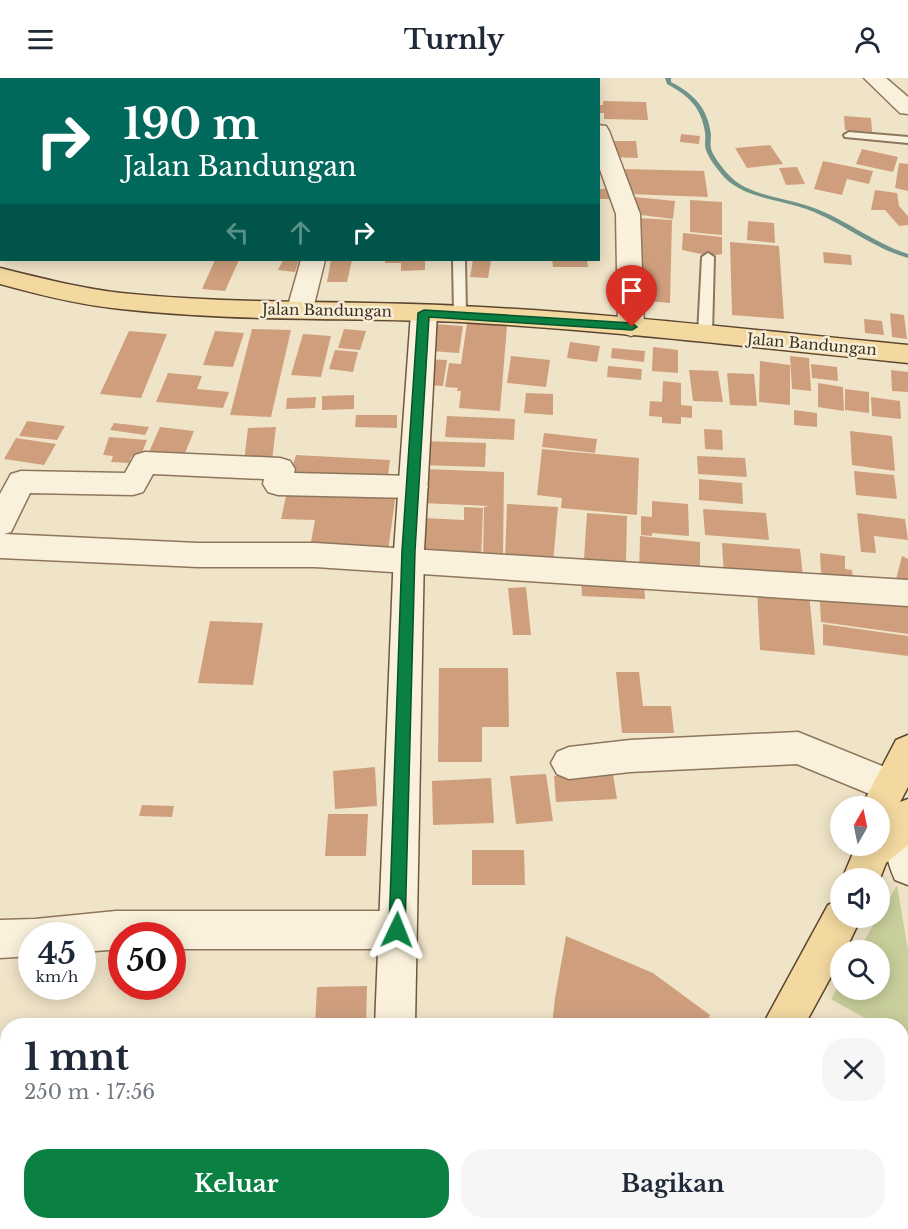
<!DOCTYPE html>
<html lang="id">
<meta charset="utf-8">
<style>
body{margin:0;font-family:"Libre Baskerville",serif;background:#f6f6f7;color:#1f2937;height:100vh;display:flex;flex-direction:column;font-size:22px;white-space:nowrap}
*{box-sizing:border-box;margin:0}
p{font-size:20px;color:#747a83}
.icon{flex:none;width:33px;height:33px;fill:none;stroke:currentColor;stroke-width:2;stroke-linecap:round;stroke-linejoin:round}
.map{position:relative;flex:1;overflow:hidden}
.sheet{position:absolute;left:0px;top:940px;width:909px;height:212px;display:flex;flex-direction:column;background:#fff;border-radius:24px 24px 0 0;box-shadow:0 3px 15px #0003}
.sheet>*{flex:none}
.top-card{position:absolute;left:0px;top:0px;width:600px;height:183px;box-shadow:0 3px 15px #0003;background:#00695c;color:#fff;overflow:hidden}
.needle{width:39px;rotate:9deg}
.tools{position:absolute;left:830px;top:718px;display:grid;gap:12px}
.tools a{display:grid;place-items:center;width:60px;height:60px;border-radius:50%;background:#fff;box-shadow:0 3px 15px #0003;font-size:30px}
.speed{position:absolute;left:18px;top:844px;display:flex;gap:12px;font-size:30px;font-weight:700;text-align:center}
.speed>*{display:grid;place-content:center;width:78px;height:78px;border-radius:50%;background:#fff;box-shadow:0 3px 15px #0003;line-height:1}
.speed small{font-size:15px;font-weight:400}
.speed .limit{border:9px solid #d22;background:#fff;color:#111}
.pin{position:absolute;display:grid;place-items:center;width:51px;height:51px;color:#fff;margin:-62px -26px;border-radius:50% 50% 50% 0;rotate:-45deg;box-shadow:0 0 6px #0007}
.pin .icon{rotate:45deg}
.me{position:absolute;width:66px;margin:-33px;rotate:2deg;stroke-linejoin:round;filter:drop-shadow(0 0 4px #0008)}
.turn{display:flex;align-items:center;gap:21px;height:126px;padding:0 24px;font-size:27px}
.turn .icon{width:78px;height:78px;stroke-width:2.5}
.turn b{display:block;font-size:42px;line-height:51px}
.lanes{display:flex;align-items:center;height:57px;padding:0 24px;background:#0003;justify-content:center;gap:30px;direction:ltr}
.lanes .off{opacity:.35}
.round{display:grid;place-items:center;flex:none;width:63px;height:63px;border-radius:24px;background:#f6f6f7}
.summary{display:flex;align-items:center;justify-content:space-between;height:102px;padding:0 24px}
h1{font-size:36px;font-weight:700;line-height:45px}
.cta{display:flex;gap:12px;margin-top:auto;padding:12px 24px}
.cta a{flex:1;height:69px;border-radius:24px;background:#0b8043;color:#fff;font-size:24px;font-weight:700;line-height:69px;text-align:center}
.cta a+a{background:#f6f6f7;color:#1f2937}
header{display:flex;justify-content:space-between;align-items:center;height:78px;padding:0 24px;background:#fff;font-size:27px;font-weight:700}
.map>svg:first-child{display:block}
.green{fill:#c9cf9b}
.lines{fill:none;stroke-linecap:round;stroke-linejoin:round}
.stream{fill:#6f938a;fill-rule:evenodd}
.building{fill:#cf9f7d}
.lane-casing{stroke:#8d765c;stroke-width:4}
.street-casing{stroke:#8d765c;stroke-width:3}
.secondary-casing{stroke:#6f573f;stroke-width:3}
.primary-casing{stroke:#5b4430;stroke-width:3}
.lane{fill:#faf1dc;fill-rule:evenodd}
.street{fill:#faf1dc;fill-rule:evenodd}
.secondary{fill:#faf1dc;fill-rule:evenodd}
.primary{fill:#f3d9a0;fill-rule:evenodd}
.route{fill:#0b8043;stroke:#07532c;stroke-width:1.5}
.labels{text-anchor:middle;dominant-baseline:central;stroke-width:5;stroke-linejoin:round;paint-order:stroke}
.far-street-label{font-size:15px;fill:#3d2e20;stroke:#f7eed8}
</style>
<header><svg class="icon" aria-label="menu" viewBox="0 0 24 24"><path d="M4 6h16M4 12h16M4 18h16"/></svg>Turnly<svg class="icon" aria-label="person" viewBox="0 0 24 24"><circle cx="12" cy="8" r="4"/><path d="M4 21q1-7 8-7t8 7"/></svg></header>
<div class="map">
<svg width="908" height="1151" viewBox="0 0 908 1151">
<rect width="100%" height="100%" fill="#f0e4c8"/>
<!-- green -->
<path class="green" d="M897,807L908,872V964L902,961V948H879L831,921L840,905V912H879V873H858Z"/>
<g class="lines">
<!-- stream -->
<path class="stream" d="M665,0H671V4C694,16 708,30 711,57C711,61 710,66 711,70C712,77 724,92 729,97C747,117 780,119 805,127C842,138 871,164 908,176V180C869,169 839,141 800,129C775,121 743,119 724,99C718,92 709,81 706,72C704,67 706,60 705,54C701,29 689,18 667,6Z"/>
</g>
<!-- building -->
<path class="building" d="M603,23L646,24L648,42L604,41V35H598V27H603Z
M844,38L871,40L872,54L845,52Z
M681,56L700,58L699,66L680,64Z
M610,63H636L638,80L612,79Z
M770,67L783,86L747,90L735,70Z
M862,71L898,79L893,94L856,86Z
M823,83L873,93L869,106L847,101L842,117L814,111Z
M899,85L908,86V113L895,110Z
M797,89L805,106L786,107L779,90Z
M625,91L704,93L708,119L627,116Z
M598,111H608L611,121H598Z
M875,112L897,115L899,128L908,138V147L899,148L885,132H871Z
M635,119L675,123L673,141L633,136Z
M690,122L722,124V157L690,154Z
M639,140L672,142L670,225L635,222Z
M748,143L774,145L775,165L747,162Z
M683,155L722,159V176L710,178L682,172Z
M730,164L779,168L784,241L732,237Z
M823,174L851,177L852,187L824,185Z
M215,182H239L225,213L202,211Z
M283,182H299L295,194L278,192Z
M331,182H352L347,204H327Z
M385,182H425V192L401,193V185H385Z
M473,182H491L488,200L470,199Z
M552,182H587L588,189H553Z
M890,235L904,237L907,261L892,259Z
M864,241L882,243L884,257L865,255Z
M467,245L507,248L500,333L459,330L461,313H457L458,310L445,309L449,285L461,286Z
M434,246L463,248L459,275L430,273Z
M252,251L291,252L271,339L230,337Z
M344,251L366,253L360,272L338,270Z
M129,253L167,256L141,320L100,316Z
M215,253L244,255L233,289L203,287Z
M303,256L331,258L321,299L291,297Z
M570,264L600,268L597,284L567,280Z
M653,269L678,272V295L652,293Z
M612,270L645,273L644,284L611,280Z
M335,272L358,274L353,294L329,291Z
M511,278L550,282L546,309L507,305Z
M790,278L809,280L811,313L792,311Z
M425,281L447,282L443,308L420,307Z
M760,283L790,287V327L759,324Z
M811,286L837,289L838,303L812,300Z
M608,288L642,291L641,302L607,299Z
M689,292L718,293L723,324L693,323Z
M891,292L908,294V314L892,313Z
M168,295L202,298L197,311L229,314L223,330L156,324Z
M727,295L754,296L757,328L730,327Z
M663,303L681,305V327L692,328V340L681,339V346L662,345V339L649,338L650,323L662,324Z
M818,305L843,309L844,333L818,329Z
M845,311L869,314V335L845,332Z
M526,315L553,316V337L524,335Z
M354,317V331L322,332V318Z
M316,319L315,330L286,331L287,320Z
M871,319L900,323L901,341L872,338Z
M794,332L817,335V349L794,347Z
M356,337H397V350L355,349Z
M447,338L515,341L514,362L445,359Z
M27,343L65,348L57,362L19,358Z
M114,345L149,349L145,357L110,352Z
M160,349L194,353L181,385L146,381Z
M276,349L272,383L244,384L248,350Z
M704,351L722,352L723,372L705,371Z
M850,353L892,358L895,393L852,387Z
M544,355L597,361L595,375L542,369Z
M109,359L147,362L140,380L131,379L129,385L111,384L113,378L103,377Z
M16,360L56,366L44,387L4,381Z
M422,363L486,365L485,389L419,387Z
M542,371L639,380L637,437L561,430L562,420L537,417Z
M296,377L390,382L387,405L288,402Z
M697,378L745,380L747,399L698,396Z
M424,391L504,394L503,483L483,482L484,429L490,428L421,425Z
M854,393L894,397L897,421L856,417Z
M699,401L742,405L743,426L699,422Z
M288,409L396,415L388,473L310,469L315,442L281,441Z
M652,423L688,426L689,458L652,455V458L641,457V438L652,439Z
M507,426L558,429L553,485L505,480Z
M464,429L483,430L481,483L421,480L424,440L464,442Z
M703,431L766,435L769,462L705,457Z
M587,435L627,438L626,485L584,481Z
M857,435L905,441L908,462L874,458L876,475L861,474Z
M640,458L700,464V501L639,495Z
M722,465L800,471L804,506L724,500Z
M820,475L845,478V491L852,492L853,501L821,497Z
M902,478L908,481V513L894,509Z
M581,498L644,500L645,521L582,518Z
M819,508L908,520V556L821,544Z
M526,509L531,557H513L508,510Z
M757,510L809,515L815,577L760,572Z
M210,543L263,545L253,607L198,605Z
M823,546L908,558V578L823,567Z
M439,590H508L509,649H482V684H438Z
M616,594H639L643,628H671L674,655H622Z
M375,689L377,728L335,731L333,693Z
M546,696L553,743L516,746L510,698Z
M613,696L617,721L556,724L554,698Z
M491,700L494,745L433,747L432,703Z
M142,727L174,728L172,739L139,738Z
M328,736H368L366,778H325Z
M472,772H524L525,807H472Z
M566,858L653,895L710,937L704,948H552L555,920Z
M367,908L366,948H315L317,909Z
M902,978L908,982V1010L902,1025Z"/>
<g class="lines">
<defs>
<path id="lane" d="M849,54L908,59V65L845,59L844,57Z
M708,175L714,179L712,256L705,260L698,256L702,179Z
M453,182H465L466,236L460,240L454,236Z"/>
<path id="street" d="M238,0H258V2H238Z
M353,0H373L352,2Z
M391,0H427L390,2Z
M574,0H594V2H574Z
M864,0H886L908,19V36L900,35Z
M598,47L606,48L609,53L640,136L644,249L640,255L631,258L622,255L618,249L616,136L598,86Z
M0,86H2V100H0Z
M301,182H325L313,231L309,237L300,239L291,237L287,231Z
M145,374L280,380L290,383L295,391L294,395L413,398L423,401L428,409L423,417L413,420L278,417L268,414L263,406L264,401L153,396L143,414L133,417L30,415L11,454L4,456L198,465H315L908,502V528L315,489H198L0,480V416L11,396L21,393L125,395L135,377Z
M798,654L902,696L907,708L902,720L889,724L797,686L630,694L569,701L557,696L551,685L557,674L569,669L630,662Z
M116,833H397L411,838L416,852L411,866L397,871H172V858H122V871L82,874V858H32V878L0,880V842L35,841Z"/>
<path id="secondary" d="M424,227L433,229L437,235L424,473L415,948H375L394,473L411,235L415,229Z
M902,732L908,734V807L895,802C886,782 880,756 889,737Z
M370,1144H416V1151H370Z"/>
<path id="primary" d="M6,0H26L5,2Z
M0,27H2L0,43Z
M0,190C40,200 80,210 121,215C234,227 347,222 460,228C610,235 759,253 908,267V285C759,270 610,252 460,244C347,239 234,244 121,231C80,227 40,217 0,206Z
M908,657V709L900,724L908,721V767L886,785L879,803V801H842L856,768H879V729H861L896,662Z
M840,822V840H861L845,873H840V882L804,948H762L828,827Z
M645,1144H691L689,1151H642Z"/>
</defs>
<!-- lane casing -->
<use href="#lane" class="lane-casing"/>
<!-- street casing -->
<use href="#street" class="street-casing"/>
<!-- secondary casing -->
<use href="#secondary" class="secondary-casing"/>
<!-- primary casing -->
<use href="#primary" class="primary-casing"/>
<!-- lane -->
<use href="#lane" class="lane"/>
<!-- street -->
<use href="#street" class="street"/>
<!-- secondary -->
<use href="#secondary" class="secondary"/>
<!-- primary -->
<use href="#primary" class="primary"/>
</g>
<!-- route -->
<path class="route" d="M424,232L632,245L637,249L632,252L429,239L415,473L405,852L403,858L397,860L391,858L389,852L402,473L418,235Z"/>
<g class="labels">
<!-- far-street labels -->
<g class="far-street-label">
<text transform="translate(327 232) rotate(1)">Jalan Bandungan</text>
<text transform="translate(812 266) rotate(5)">Jalan Bandungan</text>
</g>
</g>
</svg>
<div class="tools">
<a><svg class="needle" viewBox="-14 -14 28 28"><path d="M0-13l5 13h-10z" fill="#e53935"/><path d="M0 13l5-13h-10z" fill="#747a83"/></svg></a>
<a><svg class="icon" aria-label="sound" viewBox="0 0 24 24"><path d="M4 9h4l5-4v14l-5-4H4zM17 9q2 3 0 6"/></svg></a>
<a><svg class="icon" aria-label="search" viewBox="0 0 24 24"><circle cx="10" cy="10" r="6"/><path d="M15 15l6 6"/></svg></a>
</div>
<div class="speed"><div>45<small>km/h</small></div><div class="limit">50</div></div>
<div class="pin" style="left:632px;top:249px;background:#d93025"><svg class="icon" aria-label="arrive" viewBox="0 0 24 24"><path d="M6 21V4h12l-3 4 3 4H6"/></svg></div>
<svg class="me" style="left:397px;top:852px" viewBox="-20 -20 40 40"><path d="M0-17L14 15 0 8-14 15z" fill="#0b8043" stroke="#fff" stroke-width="4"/></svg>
<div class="top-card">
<div class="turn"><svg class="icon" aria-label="right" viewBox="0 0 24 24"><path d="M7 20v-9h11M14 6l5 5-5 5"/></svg><div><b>190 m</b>Jalan Bandungan</div></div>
<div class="lanes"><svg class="icon off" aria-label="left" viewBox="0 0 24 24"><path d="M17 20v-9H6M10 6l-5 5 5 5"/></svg><svg class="icon off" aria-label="ahead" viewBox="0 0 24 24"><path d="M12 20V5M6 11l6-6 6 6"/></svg><svg class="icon" aria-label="right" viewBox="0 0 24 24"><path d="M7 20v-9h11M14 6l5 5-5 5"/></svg></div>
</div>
<section class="sheet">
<div class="summary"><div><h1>1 mnt</h1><p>250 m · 17:56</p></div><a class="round"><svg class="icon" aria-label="close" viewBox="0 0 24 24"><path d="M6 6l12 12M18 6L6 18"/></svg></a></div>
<div class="cta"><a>Keluar</a><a>Bagikan</a></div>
</section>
</div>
